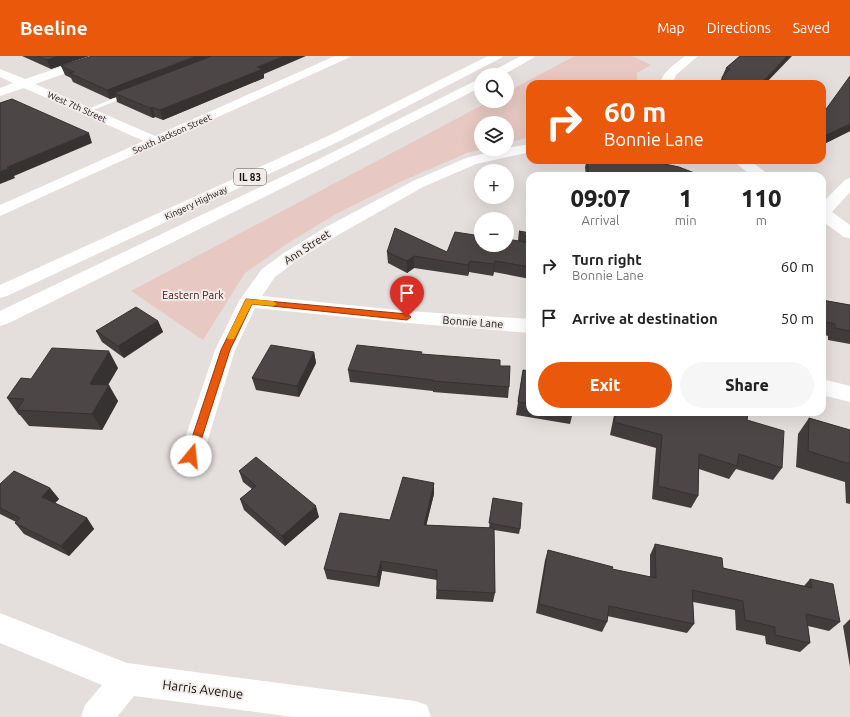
<!DOCTYPE html>
<meta charset="utf-8">
<style>
body{margin:0;font-family:Ubuntu,sans-serif;background:#f6f6f6;color:#222;height:100vh;display:flex;flex-direction:column;font-size:15px;white-space:nowrap}
*{box-sizing:border-box;margin:0}
p{font-size:13px;color:#767676}
.icon{flex:none;width:22px;height:22px;fill:none;stroke:currentColor;stroke-width:2;stroke-linecap:round;stroke-linejoin:round}
.map{position:relative;flex:1;overflow:hidden}
.panel{position:absolute;left:526px;top:116px;width:300px;height:244px;display:flex;flex-direction:column;background:#fff;border-radius:12px;box-shadow:0 4px 16px #0002}
.panel>*{flex:none}
.hud{position:absolute;left:526px;top:24px;width:300px;height:84px;border-radius:12px;box-shadow:0 4px 16px #0002;background:#ea580c;color:#fff;overflow:hidden}
.fabs{position:absolute;left:474px;top:12px;display:grid;gap:8px}
.fabs a{display:grid;place-items:center;width:40px;height:40px;border-radius:50%;background:#fff;box-shadow:0 4px 16px #0002;font-size:20px}
.pin{position:absolute;display:grid;place-items:center;width:34px;height:34px;color:#fff;margin:-41px -17px;border-radius:50% 50% 50% 0;rotate:-45deg;box-shadow:0 0 4px #0007}
.pin .icon{rotate:45deg}
.me{position:absolute;width:44px;margin:-22px;rotate:17deg;stroke-linejoin:round;filter:drop-shadow(0 0 3px #0008)}
.turn{display:flex;align-items:center;gap:14px;height:84px;padding:0 12px;font-size:18px}
.turn .icon{width:52px;height:52px;stroke-width:2.5}
.turn b{display:block;font-size:28px;line-height:34px}
.eta{display:flex;justify-content:space-evenly;align-items:center;height:68px;text-align:center}
.eta b{font-size:24px;font-weight:800;line-height:28px}
.primary-button{display:flex;gap:8px;margin-top:auto;padding:8px 12px}
.primary-button a{flex:1;height:46px;border-radius:24px;background:#ea580c;color:#fff;font-size:16px;font-weight:800;line-height:46px;text-align:center}
.primary-button a+a{background:#f6f6f6;color:#222}
ul{padding:0;list-style:none}
li{display:flex;align-items:center;gap:12px;height:52px;padding:0 12px}
li div{flex:1}
li b{display:block;font-size:15px}
li em{font-style:normal}
header{display:flex;align-items:center;gap:24px;box-sizing:border-box;height:56px;padding:0 20px;background:#ea580c;color:#fff}
header strong{font-size:19px}
nav{display:flex;gap:22px;margin-inline-start:auto;font-size:14px}
.map>svg:first-child{display:block}
.green{fill:#e7c8c2}
.lines{fill:none;stroke-linecap:round;stroke-linejoin:round}
.service{fill:#fff;fill-rule:evenodd}
.minor{fill:#fff;fill-rule:evenodd}
.motorway{fill:#fff;fill-rule:evenodd}
.wall{fill:#413d3c}
.shaded-wall{fill:#353231}
.building{fill:#4c4746;stroke:#353231}
.route{fill:#ea580c;stroke:#983908}
.slow{fill:#f59e0b}
.labels{text-anchor:middle;dominant-baseline:central;stroke-width:4;stroke-linejoin:round;paint-order:stroke}
.far-street-label{font-size:9px;fill:#151313;stroke:#f1ebe9}
.shield{fill:#f1ebe9;stroke:#575453;stroke-width:1}
.shield-label{font-size:10px;font-weight:bold;fill:#151313}
.street-label{font-size:11px;fill:#151313;stroke:#f1ebe9}
.park-label{font-size:11px;fill:#4b1b12;stroke:#f1ebe9}
.near-street-label{font-size:13px;fill:#151313;stroke:#f1ebe9}
</style>
<header>
<strong>Beeline</strong>
<nav><a>Map</a><a>Directions</a><a>Saved</a></nav>
</header>
<div class="map">
<svg width="850" height="661" viewBox="0 0 850 661">
<rect width="100%" height="100%" fill="#e4dedc"/>
<!-- green -->
<path class="green" d="M575,0H632L651,9L637,17V26L633,28H530V81L507,87V67H481V93H483L467,97L402,125L336,158L288,187L245,217L203,284L131,235L490,45H507V36Z"/>
<g class="lines">
<!-- service -->
<path class="service" d="M129,36L131,37V39L88,56L83,55Z"/>
<!-- minor -->
<path class="minor" d="M94,0H111L109,2L35,28L155,80L335,0H350L348,2L0,160V149L144,85L24,32L0,40V32L13,27L0,21V13L25,23Z
M685,0H698L676,19L672,28H660C662,16 676,7 685,0Z
M530,88V96L476,108L423,131L338,179L296,205L275,221L262,240L407,255L530,263V277L407,267L255,252L235,294L203,400L200,407L191,410L182,407L179,400L215,294L239,245L262,213L284,197L326,171L413,125L466,102L501,93H507V92Z
M732,104H749L767,117L770,120H752Z
M850,122V136L832,156L850,169V182L844,181L822,165V147L845,124Z
M822,323L850,330V346L822,339Z
M0,557L127,607L415,645L427,649L431,661H293L134,640L117,661H81L85,649L102,629L0,587Z"/>
<!-- motorway -->
<path class="motorway" d="M488,0H503L501,2L340,85L7,240L0,242V229L330,79Z
M521,0H535L533,2L503,19H488L490,16Z
M481,22V31L329,109L7,268L0,270V255L319,103Z"/>
</g>
<!-- wall -->
<path class="wall" d="M22,0H89L51,13Z
M740,0L765,28H719L726,12Z
M61,10L264,18V22L163,64L155,61L153,62L117,46L116,41L110,43L73,26L71,22L65,19Z
M822,55L824,56L850,75L822,89Z
M587,104H646L702,120H586L585,111Z
M519,175L530,177V223L494,216L493,220L469,216L468,220L414,212L407,217L388,207L387,196H447L518,185Z
M822,244L850,249V288L828,284V280L822,278Z
M158,265L163,276L124,302L102,286L96,275Z
M314,296L316,307L299,341L256,334L252,322Z
M422,298L500,310L509,331L508,342L433,336V335L350,326L348,314Z
M118,312L108,329L118,345L102,374L29,370L20,359H19L7,342L31,323Z
M523,314L530,315V356H573L570,368L516,359Z
M595,356H748L747,364L782,412L773,424L736,413L729,423L699,413L698,440L691,452L652,443L656,392L610,379L614,359Z
M809,362L850,374V448L846,447L845,426L796,411L798,378Z
M239,415L319,461L285,490L244,454L240,443L252,433L243,426Z
M0,428L50,432L59,443L55,447L87,462L94,473L69,500L24,478L15,467L16,466L0,458Z
M434,438L426,469L489,472L493,442L520,473L519,478L494,474L495,537L493,546L436,543L437,524L382,515L379,531L327,523L324,513Z
M655,488L723,512L804,530L810,523L840,566L829,575L808,570L810,587L800,596L766,588L765,580L736,574L735,554L693,546L694,568L687,577L607,560V566L602,576L536,557L545,504L548,494L612,513L650,521V499Z
M850,563V611L843,570Z"/>
<!-- shaded-wall -->
<path class="shaded-wall" d="M60,0H89L51,13L47,4Z
M196,0H220L114,37L116,41L110,43L107,34Z
M284,0H306L264,18V22L163,64L160,54L257,11Z
M787,0H792L765,28H760Z
M152,51L155,61L153,62L150,52Z
M850,68V75L822,89V85L824,80Z
M89,77L92,87L14,120L15,122L0,128V116L7,111Z
M414,200V212L407,217V205Z
M470,205L469,216L468,220V209Z
M495,205L494,216L493,220L494,208Z
M158,265L163,276L124,302L118,290Z
M109,295L118,312L99,344L90,328Z
M314,296L316,307L299,341L297,330Z
M109,329L118,345L102,374L92,358Z
M434,427V438L424,479V469Z
M50,432L59,443L50,452L42,441Z
M316,450L319,461L285,490L282,480Z
M87,462L94,473L69,500L61,490Z
M381,505L382,515L379,531L377,521Z"/>
<!-- building -->
<path class="building" d="M37,0H60L47,4Z
M92,0H196L107,34L69,17L74,16L61,10Z
M212,0H284L257,11L263,13L160,54L152,51L150,52L114,37Z
M740,0H787L760,28H724L722,21L730,13L726,12Z
M850,20V68L824,80L822,79V55L824,56Z
M12,43L89,77L7,111L10,112L0,116V47Z
M587,104H646L679,111L702,120H589Z
M395,172L447,196L455,176L481,180V189H507V183L530,187V211L495,205L494,208L470,205L468,209L414,200L407,205L387,196Z
M519,175L530,177V184Z
M822,244L850,249V275L835,272V268L822,265Z
M136,251L158,265L118,290L96,275Z
M271,289L314,296L297,330L252,322Z
M357,289L422,296L421,298L500,304V310H510L509,331L433,325V324L348,314Z
M52,292L109,295L90,328L109,329L92,358L17,354L24,343L7,342L21,322L31,323Z
M523,314L530,315V348L518,346Z
M617,356H748L747,364L784,375L782,412L739,398L737,410L699,398L698,440L658,430L662,379L614,366Z
M809,362L850,374V408L808,395Z
M256,401L316,450L282,480L240,443L256,430L239,415Z
M14,415L50,432L42,441L87,462L61,490L15,467L20,462L0,452V428Z
M403,421L434,427L424,469L494,472L495,537L437,534V514L381,505L377,521L324,513L340,457L390,464Z
M493,442L522,447L520,473L489,467Z
M655,488L722,502L723,512L812,532L810,523L833,528L840,566L806,558L810,587L775,579V571L745,564L743,545L692,534L694,568L609,550L607,566L539,548L548,494L613,511L612,513L656,522Z"/>
<!-- route -->
<path class="route" d="M246,243L407,258L411,261L407,264L252,248L230,294L196,400L195,403H187L186,400L221,294Z"/>
<!-- slow -->
<path class="slow" d="M246,243L273,245L277,248L273,250L252,248L234,283H228L227,281Z"/>
<g class="labels">
<!-- far-street labels -->
<g class="far-street-label">
<text transform="translate(77 51) rotate(24)">West 7th Street</text>
<text transform="translate(172 78) rotate(-24)">South Jackson Street</text>
<text transform="translate(196 147) rotate(-25)">Kingery Highway</text>
</g>
<!-- shield labels -->
<rect class="shield" x="234" y="113" width="32" height="16" rx="3"/>
<g class="shield-label">
<text x="250" y="121">IL 83</text>
</g>
<!-- street labels -->
<g class="street-label">
<text transform="translate(307 191) rotate(-33)">Ann Street</text>
<text transform="translate(473 266) rotate(4)">Bonnie Lane</text>
</g>
<!-- park labels -->
<g class="park-label">
<text x="193" y="239">Eastern Park</text>
</g>
<!-- near-street labels -->
<g class="near-street-label">
<text transform="translate(203 633) rotate(7)">Harris Avenue</text>
</g>
</g>
</svg>
<div class="fabs">
<a><svg class="icon" aria-label="search" viewBox="0 0 24 24"><circle cx="10" cy="10" r="6"/><path d="M15 15l6 6"/></svg></a>
<a><svg class="icon" aria-label="layers" viewBox="0 0 24 24"><path d="M12 4l9 5-9 5-9-5zM3 14l9 5 9-5"/></svg></a>
<a>+</a>
<a>−</a>
</div>
<div class="pin" style="left:407px;top:261px;background:#d93025"><svg class="icon" aria-label="arrive" viewBox="0 0 24 24"><path d="M6 21V4h12l-3 4 3 4H6"/></svg></div>
<svg class="me" style="left:191px;top:400px" viewBox="-20 -20 40 40"><circle r="19" fill="#fff"/><path d="M0-13L10 11 0 6-10 11z" fill="#ea580c"/></svg>
<div class="hud">
<div class="turn"><svg class="icon" aria-label="right" viewBox="0 0 24 24"><path d="M7 20v-9h11M14 6l5 5-5 5"/></svg><div><b>60 m</b>Bonnie Lane</div></div>
</div>
<section class="panel">
<div class="eta">
<div><b>09:07</b><p>Arrival</p></div>
<div><b>1</b><p>min</p></div>
<div><b>110</b><p>m</p></div>
</div>
<ul>
<li><svg class="icon" aria-label="right" viewBox="0 0 24 24"><path d="M7 20v-9h11M14 6l5 5-5 5"/></svg><div><b>Turn right</b><p>Bonnie Lane</p></div><em>60 m</em></li>
<li><svg class="icon" aria-label="arrive" viewBox="0 0 24 24"><path d="M6 21V4h12l-3 4 3 4H6"/></svg><div><b>Arrive at destination</b></div><em>50 m</em></li>
</ul>
<div class="primary-button"><a>Exit</a><a>Share</a></div>
</section>
</div>
